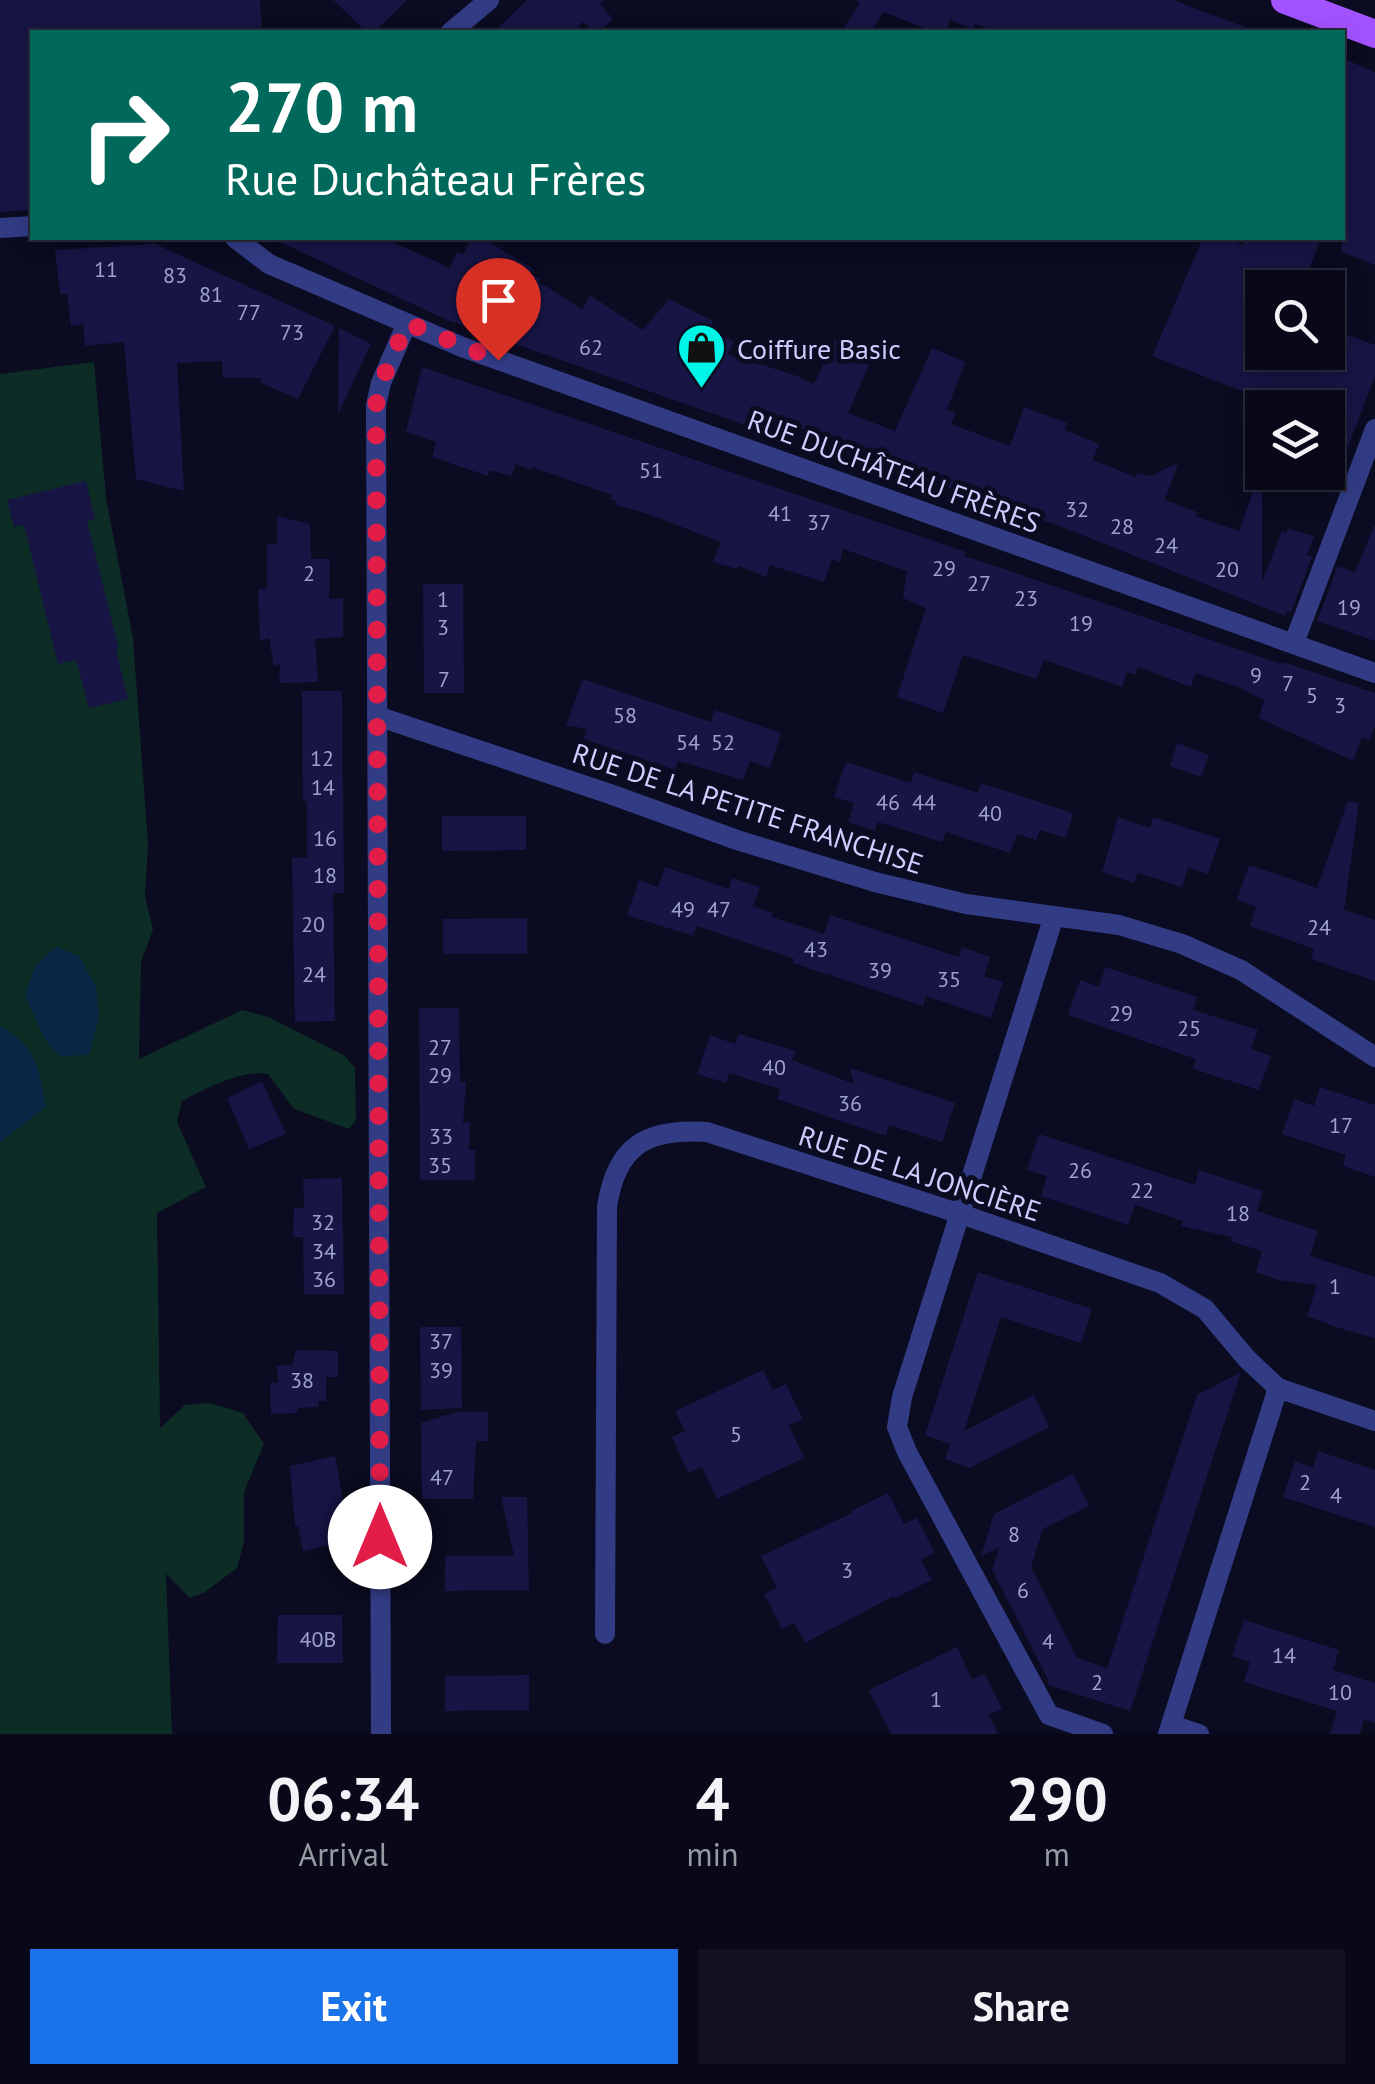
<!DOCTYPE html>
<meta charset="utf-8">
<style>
body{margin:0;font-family:"PT Sans",sans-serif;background:#112;color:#f1f3f6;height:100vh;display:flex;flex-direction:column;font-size:38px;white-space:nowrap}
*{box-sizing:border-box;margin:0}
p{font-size:32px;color:#989aa2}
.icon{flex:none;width:55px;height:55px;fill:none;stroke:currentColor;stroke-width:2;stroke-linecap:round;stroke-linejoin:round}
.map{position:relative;height:1734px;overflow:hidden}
.side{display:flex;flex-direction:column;background:#080819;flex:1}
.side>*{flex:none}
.banner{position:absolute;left:30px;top:30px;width:1315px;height:210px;border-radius:0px;box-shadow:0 5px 25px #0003,0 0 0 2px #292938;background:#00695c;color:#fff;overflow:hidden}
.buttons{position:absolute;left:1245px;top:270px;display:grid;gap:20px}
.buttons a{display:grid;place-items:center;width:100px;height:100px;border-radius:0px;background:#080819;box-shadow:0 5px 25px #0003,0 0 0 2px #292938;font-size:50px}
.pin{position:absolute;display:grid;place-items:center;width:85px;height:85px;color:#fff;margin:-102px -42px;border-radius:50% 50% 50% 0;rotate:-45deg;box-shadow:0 0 10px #0007}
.pin .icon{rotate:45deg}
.me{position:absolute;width:110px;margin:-55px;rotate:0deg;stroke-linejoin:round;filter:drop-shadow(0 0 8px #0008)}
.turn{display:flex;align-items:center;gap:35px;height:210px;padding:0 30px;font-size:45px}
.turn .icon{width:130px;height:130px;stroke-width:2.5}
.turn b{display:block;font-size:70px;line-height:85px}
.eta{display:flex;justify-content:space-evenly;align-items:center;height:170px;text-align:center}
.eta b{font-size:60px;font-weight:700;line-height:70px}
.cta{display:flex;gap:20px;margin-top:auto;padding:20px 30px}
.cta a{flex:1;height:115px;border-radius:0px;background:#1a73e8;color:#fff;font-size:40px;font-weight:700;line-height:115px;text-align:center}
.cta a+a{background:#112;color:#f1f3f6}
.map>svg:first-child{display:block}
.green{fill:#0d2c26}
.water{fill:#072744}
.building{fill:#171544}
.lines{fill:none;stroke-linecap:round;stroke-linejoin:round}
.minor{stroke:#323c85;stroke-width:20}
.primary{stroke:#a252ff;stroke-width:28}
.route{stroke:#e11d48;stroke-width:18;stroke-dasharray:0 32.4}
.labels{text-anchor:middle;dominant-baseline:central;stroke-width:10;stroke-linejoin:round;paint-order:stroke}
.number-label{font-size:22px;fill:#9ea0d0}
.poi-label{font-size:28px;fill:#cbceff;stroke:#0b0b21;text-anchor:start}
.street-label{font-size:28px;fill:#cbceff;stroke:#0b0b21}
</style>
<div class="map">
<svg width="1375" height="1734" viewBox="0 0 1375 1734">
<rect width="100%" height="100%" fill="#0b0b21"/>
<!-- green -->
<path class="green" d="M94,362L106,498L133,638L148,844L145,896L153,930L141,962L139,1059L242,1010L269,1017L345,1056L355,1068L356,1120L349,1129L294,1109L268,1074C243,1069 205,1089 182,1101L177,1122L206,1187L157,1213L160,1428L185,1405L210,1403L243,1413L264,1444L244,1492V1542L237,1568L205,1592L190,1598L166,1574L172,1734H0V1142L46,1106L0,1029V374Z"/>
<!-- water -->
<path class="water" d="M56,947L79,956L96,987L99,1016L89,1055L59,1056L44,1038L25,995L35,966Z
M2,1027C37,1048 39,1069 46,1107L0,1142V1028Z"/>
<!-- building -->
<path class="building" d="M0,0H260L262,32H32V210L0,212Z
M333,0H407L375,32H367Z
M527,0H604L600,4L613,19L599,32H593L583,22L573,32H494Z
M856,0H1173L1253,30V32H1001L975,24L973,29L950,20L946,32H935L883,12L871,32H841L860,3Z
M1342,58L1375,72V265L1342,252Z
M271,238H397L395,243L450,268L457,252L463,255L471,238H483L533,269L531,274L540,279L539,282L582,309L590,295L643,330L669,299L713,321L711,331L734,341L728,354L797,376L814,384L836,338L874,354L848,413L895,431L932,348L965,362L947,410L956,413L951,424L1010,446L1024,407L1067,423L1065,430L1099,444L1093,460L1136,477L1137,473L1150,476L1178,463L1165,500L1197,512L1195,516L1239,531L1259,475L1262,476V582L1282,531L1286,533L1288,529L1314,536L1307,555L1312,557L1291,612L1287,611L1285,616L1057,525L880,465L810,439L812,434L767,412L759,430L445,319Z
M1203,238H1224L1243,245L1246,238H1321L1302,288H1262V352H1297L1327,364L1339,332L1375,345V376L1330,494L1328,493V408H1265L1267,401L1152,356Z
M155,244L335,326L298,399L261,383V378H223L222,361L177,363L184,491L136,479L124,342L85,346L83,324L71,326L67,294H60L55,250Z
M339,328L371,344L338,414Z
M422,367L966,552L964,556L998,567L1249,653L1282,664L1283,662L1375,693V726L1370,740L1362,737L1353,761L1259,718L1264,700L1238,687L1196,673L1191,687L1138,667L1135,675L1127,672L1122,687L1044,660L1036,679L963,655L943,713L897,697L926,608L903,598L907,571L843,549L840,562L832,559L824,582L770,565L766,577L739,566L737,569L713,562L721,542L648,514L615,505L616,501L611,499L612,495L532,467L531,470L516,464L512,476L489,470L488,476L432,457L436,442L406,432Z
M86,481L95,519L87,521L119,649L116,650L128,699L89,708L76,660L58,664L24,525L14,527L7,500Z
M277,516L310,524L311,559H330L329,599L343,598V637L315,639L318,682L279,683L280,664L274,666L269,638L260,640L258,589H267V544H277Z
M1374,526H1375V641L1317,621L1338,566L1355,573Z
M423,584H463L464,693H424Z
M583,679L711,722L715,710L781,733L770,768L750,761L743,780L678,761L675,770L583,739L587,729L566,725Z
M302,691H342L344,893H333L335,1021L295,1022L292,857L307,858V801H303Z
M1177,743L1209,755L1201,777L1170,766Z
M846,762L911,783L914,772L978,793L981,783L1073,813L1066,838L1040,830L1036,840L1017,834L1010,853L946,832L942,842L878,822L875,831L848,822L854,803L834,797Z
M1348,801L1359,803L1344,910L1375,920V981L1311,959L1314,949L1250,926L1256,907L1237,900L1249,865L1317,888Z
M442,816H526V850L442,851Z
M1118,817L1150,828L1153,817L1220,839L1208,874L1188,867L1182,887L1138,873L1134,883L1102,872Z
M665,867L729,889L732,878L760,887L753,906L773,913L772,917L824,934L830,915L959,957L962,947L990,957L984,976L1003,982L991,1018L926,996L923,1006L830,975L829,972L828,975L793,963L794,959L697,926L693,936L627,915L639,880L658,887Z
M527,918V954H443V919Z
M1105,967L1197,997L1193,1010L1258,1030L1251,1049L1271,1056L1259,1090L1193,1069L1196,1059L1068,1015L1080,980L1099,987Z
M419,1008H459L460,1082H466L463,1123L470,1122L469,1150H475V1180H420Z
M739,1034L796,1051L792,1060L854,1084L850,1068L955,1103L942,1142L889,1125L886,1136L849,1124L777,1099L780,1089L729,1073L726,1083L697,1074L710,1035L735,1044Z
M262,1081L286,1134L249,1149L227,1098Z
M1320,1087L1375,1105V1177L1343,1166L1346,1155L1282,1134L1294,1099L1314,1106Z
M1039,1134L1195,1185L1199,1170L1263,1191L1257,1211L1318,1231L1310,1256L1375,1277V1338L1339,1328L1307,1316L1317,1285L1279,1280L1256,1272L1262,1251L1230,1241L1232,1237L1181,1226L1183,1221L1135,1205L1128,1225L1041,1196L1047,1176L1027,1170Z
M342,1178L344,1294H304L303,1237H293L294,1208H304L303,1179Z
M978,1272L1092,1309L1081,1343L1001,1317L964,1431L1034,1395L1049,1427L970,1468L945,1459L950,1444L925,1435Z
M420,1327H461L462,1408L421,1410Z
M296,1350L338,1351V1377H326V1401H319L318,1407L298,1408L297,1413L271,1414L270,1383H278L277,1366L292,1365Z
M763,1370L773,1390L786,1384L803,1420L789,1425L804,1458L717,1499L702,1467L688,1473L672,1437L685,1431L675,1411Z
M1241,1372L1130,1711L1048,1685V1679L992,1570L1000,1547L981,1556L994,1514L1073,1474L1089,1506L1043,1529L1031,1567L1077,1658L1107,1668L1197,1395Z
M457,1412H488V1441H476L473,1499H422L421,1423Z
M1318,1451L1375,1470V1527L1283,1497L1295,1461L1313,1468Z
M335,1456L351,1541L303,1551L298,1526H295L290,1466Z
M888,1493L904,1524L917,1518L935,1553L921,1560L932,1580L895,1598L894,1596L805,1643L794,1623L782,1629L764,1594L777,1588L761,1556L852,1513L851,1511Z
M501,1497H527L529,1590L445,1591V1556H514Z
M278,1615H342L343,1663H277Z
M1244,1620L1339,1650L1333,1670L1375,1683V1723L1364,1720L1360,1734H1330L1337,1711L1244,1682L1250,1662L1232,1656Z
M957,1647L972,1679L985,1674L1002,1709L989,1715L998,1734H891L869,1690Z
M529,1675V1710L445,1711V1676Z"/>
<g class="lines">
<!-- minor -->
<path class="minor" d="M451,32L489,0
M0,228L32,226
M235,238L269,264L462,347L1375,673
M1294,643L1375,429
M377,716L610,794L737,840L875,882L966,904L1119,925L1182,944L1241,970L1375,1057
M1054,916L902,1397L897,1427L907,1452L1049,1715L1103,1734
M605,1634L607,1207C616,1146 646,1128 707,1132L961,1214L1160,1283L1205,1309L1247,1359L1278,1388L1375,1421
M1171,1725L1199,1734
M381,1734L376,405L381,383L407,323
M1168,1734L1278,1388"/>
<!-- primary -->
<path class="primary" d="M1285,0L1375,34"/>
</g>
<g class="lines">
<!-- route -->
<path class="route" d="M380,1537L376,405L381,383L407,323L498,360"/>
</g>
<!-- icons -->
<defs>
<symbol id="shop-pin" viewBox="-11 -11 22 30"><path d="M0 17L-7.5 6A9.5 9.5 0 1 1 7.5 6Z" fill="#00f6e7" stroke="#0b0b21"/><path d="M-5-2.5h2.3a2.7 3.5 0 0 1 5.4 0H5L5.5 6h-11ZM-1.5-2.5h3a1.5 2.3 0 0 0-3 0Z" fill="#111"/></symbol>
</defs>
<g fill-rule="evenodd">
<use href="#shop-pin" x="674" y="320" width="55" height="75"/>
</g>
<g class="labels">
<!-- number labels -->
<g class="number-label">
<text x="106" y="269">11</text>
<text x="175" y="275">83</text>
<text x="211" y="294">81</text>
<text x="249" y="312">77</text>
<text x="292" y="332">73</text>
<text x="591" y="347">62</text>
<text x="651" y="470">51</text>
<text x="1077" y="509">32</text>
<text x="780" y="513">41</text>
<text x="819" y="522">37</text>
<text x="1122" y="526">28</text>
<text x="1166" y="545">24</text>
<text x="944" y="568">29</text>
<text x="1227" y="569">20</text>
<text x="309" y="573">2</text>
<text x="979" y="583">27</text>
<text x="1026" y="598">23</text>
<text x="443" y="599">1</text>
<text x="1349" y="607">19</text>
<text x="1081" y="623">19</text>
<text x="443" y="627">3</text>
<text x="1256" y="675">9</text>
<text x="444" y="679">7</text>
<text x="1288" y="683">7</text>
<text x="1312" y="695">5</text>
<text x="1340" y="705">3</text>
<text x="625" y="715">58</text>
<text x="688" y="742">54</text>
<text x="723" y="742">52</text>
<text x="322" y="758">12</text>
<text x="323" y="787">14</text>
<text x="888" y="802">46</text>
<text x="924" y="802">44</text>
<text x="990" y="813">40</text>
<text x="325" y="838">16</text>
<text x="325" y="875">18</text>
<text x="683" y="909">49</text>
<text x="719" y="909">47</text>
<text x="313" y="924">20</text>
<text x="1319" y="927">24</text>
<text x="816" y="949">43</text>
<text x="880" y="970">39</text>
<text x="314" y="974">24</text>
<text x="949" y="979">35</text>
<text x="1121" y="1013">29</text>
<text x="1189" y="1028">25</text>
<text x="440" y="1047">27</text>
<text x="774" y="1067">40</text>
<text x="440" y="1075">29</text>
<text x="850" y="1103">36</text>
<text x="1341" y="1125">17</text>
<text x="441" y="1136">33</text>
<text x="440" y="1165">35</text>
<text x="1080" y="1170">26</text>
<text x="1142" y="1190">22</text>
<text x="1238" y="1213">18</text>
<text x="323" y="1222">32</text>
<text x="324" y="1251">34</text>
<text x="324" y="1279">36</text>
<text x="1335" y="1286">1</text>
<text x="441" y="1341">37</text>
<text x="441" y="1370">39</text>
<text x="302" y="1380">38</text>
<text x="736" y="1434">5</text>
<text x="442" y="1477">47</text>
<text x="1305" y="1482">2</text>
<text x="1336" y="1495">4</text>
<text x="1014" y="1534">8</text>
<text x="847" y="1570">3</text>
<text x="1023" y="1590">6</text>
<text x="318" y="1639">40B</text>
<text x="1048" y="1641">4</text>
<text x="1284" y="1655">14</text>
<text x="1097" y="1682">2</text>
<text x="1340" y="1692">10</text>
<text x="936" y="1699">1</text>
</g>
<!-- poi labels -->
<g class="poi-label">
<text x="737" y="348">Coiffure Basic</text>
</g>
<!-- street labels -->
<g class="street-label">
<text transform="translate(894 471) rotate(20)">RUE DUCHÂTEAU FRÈRES</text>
<text transform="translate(748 808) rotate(18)">RUE DE LA PETITE FRANCHISE</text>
<text transform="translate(920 1173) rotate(18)">RUE DE LA JONCIÈRE</text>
</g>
</g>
</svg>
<div class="buttons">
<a><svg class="icon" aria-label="search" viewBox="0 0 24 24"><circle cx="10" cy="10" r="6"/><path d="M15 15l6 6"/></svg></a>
<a><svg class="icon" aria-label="layers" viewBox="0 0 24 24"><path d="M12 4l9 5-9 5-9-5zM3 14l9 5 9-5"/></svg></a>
</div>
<div class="pin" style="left:498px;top:360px;background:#d93025"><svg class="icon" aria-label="arrive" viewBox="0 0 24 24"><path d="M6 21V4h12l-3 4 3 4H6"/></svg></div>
<svg class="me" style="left:380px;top:1537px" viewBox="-20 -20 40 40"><circle r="19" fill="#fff"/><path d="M0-13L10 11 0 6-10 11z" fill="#e11d48"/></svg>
<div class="banner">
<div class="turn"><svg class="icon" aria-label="right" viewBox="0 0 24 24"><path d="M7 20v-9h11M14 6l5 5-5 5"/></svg><div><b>270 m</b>Rue Duchâteau Frères</div></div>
</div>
</div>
<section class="side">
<div class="eta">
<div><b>06:34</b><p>Arrival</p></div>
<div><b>4</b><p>min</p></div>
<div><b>290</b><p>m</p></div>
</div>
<div class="cta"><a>Exit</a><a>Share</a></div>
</section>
